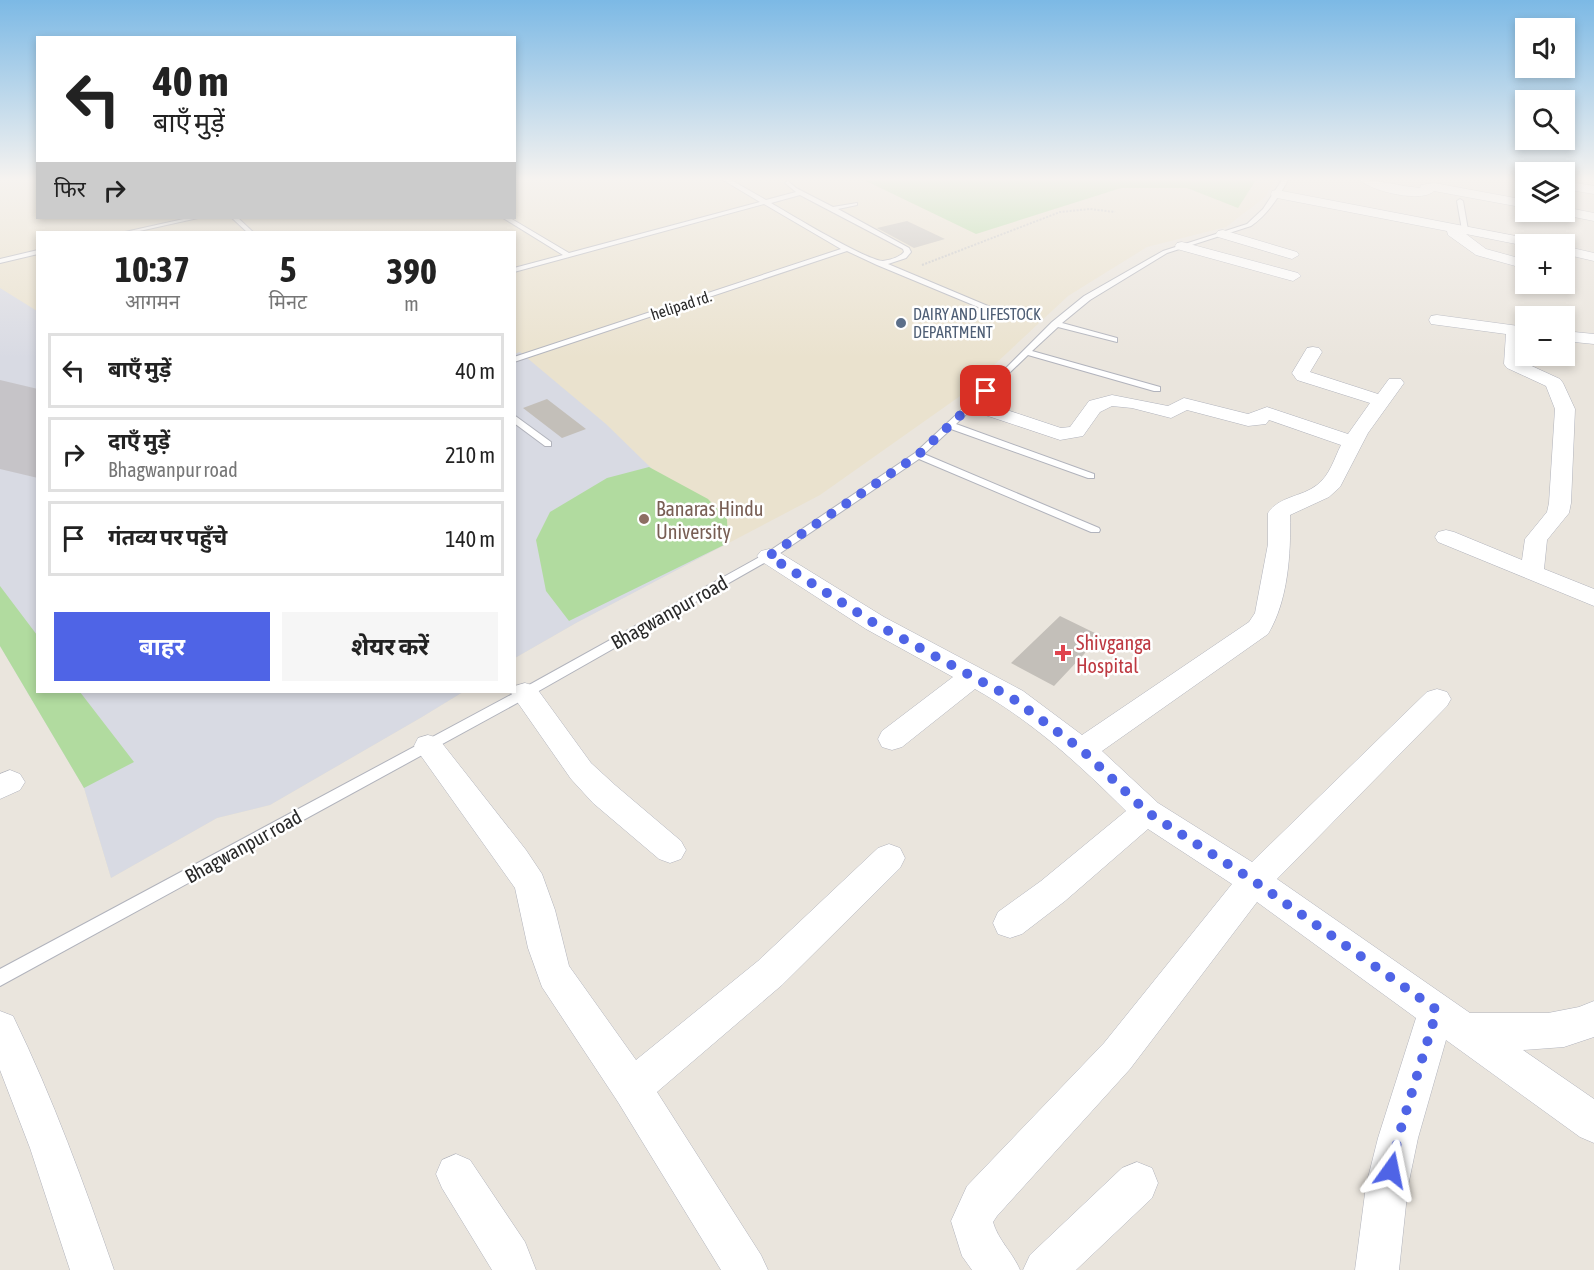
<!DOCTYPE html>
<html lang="hi">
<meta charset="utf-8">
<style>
body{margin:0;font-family:"Asap Condensed","Noto Sans Devanagari",sans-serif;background:#f6f6f6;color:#222;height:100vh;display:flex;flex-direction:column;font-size:22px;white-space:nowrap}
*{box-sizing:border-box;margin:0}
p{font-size:20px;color:#767676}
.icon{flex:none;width:33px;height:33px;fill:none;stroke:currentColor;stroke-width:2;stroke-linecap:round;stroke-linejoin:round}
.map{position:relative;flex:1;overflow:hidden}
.sheet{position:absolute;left:36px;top:231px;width:480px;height:462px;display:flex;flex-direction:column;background:#fff;border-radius:0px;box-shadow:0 3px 9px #0003}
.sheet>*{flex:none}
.banner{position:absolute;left:36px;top:36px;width:480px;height:183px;border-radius:0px;box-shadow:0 3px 9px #0003;background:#fff;color:#222;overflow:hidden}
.fabs{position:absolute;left:1515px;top:18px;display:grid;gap:12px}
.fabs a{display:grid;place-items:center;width:60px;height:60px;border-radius:0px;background:#fff;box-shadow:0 3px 9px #0003;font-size:30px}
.pin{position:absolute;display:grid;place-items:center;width:51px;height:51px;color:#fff;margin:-26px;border-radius:12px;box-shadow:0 3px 9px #0006}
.me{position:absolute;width:66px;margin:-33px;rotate:12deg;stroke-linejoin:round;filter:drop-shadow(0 0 4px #0008)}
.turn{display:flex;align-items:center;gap:21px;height:126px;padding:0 18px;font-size:27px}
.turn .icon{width:78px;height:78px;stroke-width:2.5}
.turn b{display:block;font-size:42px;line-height:51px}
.then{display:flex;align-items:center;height:57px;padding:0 18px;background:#0003;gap:12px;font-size:22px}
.eta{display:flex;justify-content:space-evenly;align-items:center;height:102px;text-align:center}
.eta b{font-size:36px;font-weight:700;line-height:42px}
.primary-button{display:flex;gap:12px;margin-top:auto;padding:12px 18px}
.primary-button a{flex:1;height:69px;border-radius:0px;background:#4f64e6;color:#fff;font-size:24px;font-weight:700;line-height:69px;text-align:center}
.primary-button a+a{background:#f6f6f6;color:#222}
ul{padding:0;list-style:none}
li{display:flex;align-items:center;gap:18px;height:75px;margin:0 12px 9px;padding:0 6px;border:3px solid #e0e0e0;border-radius:0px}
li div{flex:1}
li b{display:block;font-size:22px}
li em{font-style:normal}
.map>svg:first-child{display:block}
.education{fill:#eae2ce}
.airport{fill:#d8dae3}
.green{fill:#b1db9f}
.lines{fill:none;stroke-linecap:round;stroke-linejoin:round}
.runway{fill:#c6c4c8;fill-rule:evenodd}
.building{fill:#c3bfb9}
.service-casing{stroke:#b1b3bc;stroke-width:2}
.minor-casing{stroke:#b1b3bc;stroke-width:1}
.path{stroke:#c3c3c3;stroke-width:2;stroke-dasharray:2 1.5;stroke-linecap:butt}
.service{fill:#fff;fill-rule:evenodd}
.minor{fill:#fff;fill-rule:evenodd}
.route{stroke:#4f64e6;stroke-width:10;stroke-dasharray:0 18}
.service-dot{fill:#5c6f8a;stroke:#fff;stroke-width:2}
.education-dot{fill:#8d6e63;stroke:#fff;stroke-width:2}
.health-dot{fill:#e0444e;stroke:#fff;stroke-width:2}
.labels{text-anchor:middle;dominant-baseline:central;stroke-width:5;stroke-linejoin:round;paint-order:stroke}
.far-street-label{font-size:16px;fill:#2a2a2a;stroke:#fff}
.far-service-label{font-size:16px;fill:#4e5e75;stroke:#fff;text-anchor:start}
.education-label{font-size:20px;fill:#785e54;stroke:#fff;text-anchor:start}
.street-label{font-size:20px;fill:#2a2a2a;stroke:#fff}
.health-label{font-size:20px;fill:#be3a42;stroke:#fff;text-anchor:start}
</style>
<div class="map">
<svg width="1594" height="1270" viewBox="0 0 1594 1270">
<rect width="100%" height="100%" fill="#eae5dd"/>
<!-- education -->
<path class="education" d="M0,180H37L38,218H514L515,180H1275L1265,197L1226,227L1147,247L1068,296L963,394L820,495L576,623L515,658L514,232H38V692H463L422,717L270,805L217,818L111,878L84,788L0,646Z"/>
<!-- airport -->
<path class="airport" d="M0,288L37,311L38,692H463L422,717L270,805L217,818L111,878L84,788L0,646Z
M520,352L606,424L728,543L576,623L515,658L514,354Z"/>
<!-- green -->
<path class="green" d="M864,180H1256L1238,208L1187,188H1121L976,234Z
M649,467L708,499L727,519L728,543L569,621L546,591L536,540L550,512L607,478Z
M0,586L37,635L38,692H80L134,762L84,788L0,646Z"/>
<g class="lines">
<!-- runway -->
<path class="runway" d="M0,380L38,389V478L0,469Z"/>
</g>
<!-- building -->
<path class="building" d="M907,221L945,239L914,248L877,228Z
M547,399L586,429L562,438L523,408Z
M1060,616L1101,636L1054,686L1011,663Z"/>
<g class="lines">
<defs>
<path id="service" d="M723,180H731L766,200L796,192L785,183L788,181L796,188L833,207L857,203V205L838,209L909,248L911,252L906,258L888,264L1014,317L1007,319L877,265L847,251L514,362V357L841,249L764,204L514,272V268L563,255L503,218H510L569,253L760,202ZM800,195L903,249L904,252C900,257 890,260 883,261C867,261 790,214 771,203Z
M1282,180H1288C1278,198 1268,214 1251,226L1167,253L1090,300L1062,323L1117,338V342L1058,327L1032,351L1160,387V391H1154L1028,355L956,424L1094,474V478H1088L951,429L924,454L1099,528L1100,530L1099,532H1091L919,459L773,558L530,696L0,986V969L520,690L765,554L915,453L998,376L1052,322L1084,296L1163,251L1247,224L1263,209Z
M1460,199L1463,201L1468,230L1465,232L1462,230L1457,201Z
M188,218H198L135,232H125Z
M232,218H238L253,232H247Z
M38,250V254L0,263V259Z
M514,415L551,442V446H545L514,423Z"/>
<path id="minor" d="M1360,180C1380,180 1399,186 1420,188L1421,185L1434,183L1526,200V208L1434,191C1423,203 1372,192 1360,180Z
M1564,181L1594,186V194L1564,189Z
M1277,190L1537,240L1544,244L1526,246L1466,234L1486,249L1526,260V269L1476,255L1448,235L1447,231L1272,197L1271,194L1272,191Z
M1564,207L1594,213V221L1559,214L1558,212H1564Z
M1223,230L1297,252L1299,255L1292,259L1218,237L1216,234L1218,231Z
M1182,242L1298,273L1301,276L1293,281L1177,249L1175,246L1177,243Z
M1564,246L1594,253V261L1564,254Z
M1437,315L1526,327L1521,361L1560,379L1563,383L1575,409L1571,503L1569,513L1547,540L1544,569L1594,589V606L1438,542L1435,537L1438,532L1446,530L1454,532L1522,560L1525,539L1547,512L1549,503L1555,409L1546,386L1507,368L1504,364L1506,334L1431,324L1429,320L1431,316Z
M1564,331L1594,334V344L1564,341Z
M1313,347L1319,348L1322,352L1310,372L1378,394L1389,379H1401L1404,383L1368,433L1340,487L1329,497L1290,515C1291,554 1288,601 1268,634L1102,751L1158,803L1252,862L1427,692L1437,689L1447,692L1451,699L1447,706L1277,879L1470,1013H1548L1579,1007L1594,1001V1037L1564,1047L1523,1050L1594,1099V1143L1580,1137L1446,1040L1418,1138L1408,1186L1399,1270H1355L1366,1186L1378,1138L1416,1018L1257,902L1130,1069L997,1216L993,1222C998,1240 1013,1253 1020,1270H972L962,1256L951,1221L967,1186L1104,1043L1232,884L1148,829L1065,901L1022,934L1010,938L998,934L993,923L998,912L1041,881L1126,811C1080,765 1032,721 975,689L902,747L892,750L882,747L878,739L882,731L953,677L866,629L761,561L757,556L761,551L769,549L777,551L884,617L1023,691L1082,735L1249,622L1255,613L1268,544V513C1279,496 1302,497 1317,485C1330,475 1334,459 1341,445L1269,420L1266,424L1248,426L1187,410L1171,418L1132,408L1112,406L1100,412L1083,436L1060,440L964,408L962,404L964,400L971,398L1061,428L1070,427L1089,401L1112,395L1168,406L1184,398L1248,414L1267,407L1348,434L1370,403L1297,380L1292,373L1307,348Z
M525,683L535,686L591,763L615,785L681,841L686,850L681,859L670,863L659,859L593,803L571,779L511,693L514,692L515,686Z
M428,735L438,738L526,850L542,874L555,910L569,966L636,1060L758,961L878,848L889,844L900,848L905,858L900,868L782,985L657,1092L761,1255L768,1270H721L618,1102L542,987L528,948L515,888L414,746L418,738Z
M10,770L20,774L25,782L20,790L0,799V774Z
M0,1011L13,1016C53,1098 84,1184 114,1270H70L30,1148L0,1070Z
M456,1154L470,1160L525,1242L536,1270H492L442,1188L436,1174L442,1160Z
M1137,1162L1152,1168L1158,1183L1152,1198L1076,1270H1023L1030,1255L1122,1168Z"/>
</defs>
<!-- service casing -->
<use href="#service" class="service-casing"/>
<!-- minor casing -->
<use href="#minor" class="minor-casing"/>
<!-- path -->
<path class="path" d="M922,265L1060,212L1090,209L1115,212"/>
<!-- service -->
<use href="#service" class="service"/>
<!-- minor -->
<use href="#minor" class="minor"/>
</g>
<!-- sky -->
<linearGradient id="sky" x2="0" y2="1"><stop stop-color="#7cb9e5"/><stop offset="0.5" stop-color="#f6f3f0"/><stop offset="1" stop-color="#f6f3f0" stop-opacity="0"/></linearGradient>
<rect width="1594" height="358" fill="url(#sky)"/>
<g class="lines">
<!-- route -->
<path class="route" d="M986,391L918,455L769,556L874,623L1012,698L1082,750L1147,812L1254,881L1437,1010L1398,1138L1391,1170"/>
</g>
<!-- markers -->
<circle class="service-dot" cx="901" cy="323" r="6"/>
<circle class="education-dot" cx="644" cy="519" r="6"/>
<path class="health-dot" d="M1060 644h6v6h6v6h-6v6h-6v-6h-6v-6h6z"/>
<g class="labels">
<!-- far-street labels -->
<g class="far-street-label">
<text transform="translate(681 305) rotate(-18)">helipad rd.</text>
</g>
<!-- far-service labels -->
<g class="far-service-label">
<text x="913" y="314">DAIRY AND LIFESTOCK<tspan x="913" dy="18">DEPARTMENT</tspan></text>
</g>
<!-- education labels -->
<g class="education-label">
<text x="656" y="508">Banaras Hindu<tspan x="656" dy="23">University</tspan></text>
</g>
<!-- street labels -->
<g class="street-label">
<text transform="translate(669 612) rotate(-29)">Bhagwanpur road</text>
<text transform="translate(243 846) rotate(-29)">Bhagwanpur road</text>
</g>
<!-- health labels -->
<g class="health-label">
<text x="1076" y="642">Shivganga<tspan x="1076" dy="23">Hospital</tspan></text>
</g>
</g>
</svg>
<div class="fabs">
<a><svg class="icon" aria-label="sound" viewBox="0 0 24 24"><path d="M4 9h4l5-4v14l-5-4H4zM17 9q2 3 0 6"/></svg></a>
<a><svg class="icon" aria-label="search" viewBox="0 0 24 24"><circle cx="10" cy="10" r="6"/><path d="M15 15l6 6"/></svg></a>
<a><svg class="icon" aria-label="layers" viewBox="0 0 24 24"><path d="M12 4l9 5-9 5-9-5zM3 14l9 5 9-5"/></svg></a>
<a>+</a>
<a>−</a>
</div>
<div class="pin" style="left:986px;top:391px;background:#d93025"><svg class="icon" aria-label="arrive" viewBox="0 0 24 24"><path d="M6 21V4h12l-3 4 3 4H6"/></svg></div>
<svg class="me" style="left:1391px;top:1170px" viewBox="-20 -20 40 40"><path d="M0-17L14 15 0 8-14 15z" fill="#4f64e6" stroke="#fff" stroke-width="4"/></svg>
<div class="banner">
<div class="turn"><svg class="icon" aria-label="left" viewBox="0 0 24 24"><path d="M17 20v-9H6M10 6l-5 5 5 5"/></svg><div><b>40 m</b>बाएँ मुड़ें</div></div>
<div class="then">फिर<svg class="icon" aria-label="right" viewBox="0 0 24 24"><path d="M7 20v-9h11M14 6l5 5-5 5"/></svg></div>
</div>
<section class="sheet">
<div class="eta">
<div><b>10:37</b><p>आगमन</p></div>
<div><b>5</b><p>मिनट</p></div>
<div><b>390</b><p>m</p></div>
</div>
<ul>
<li><svg class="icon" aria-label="left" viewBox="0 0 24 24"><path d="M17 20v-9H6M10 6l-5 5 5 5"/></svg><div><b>बाएँ मुड़ें</b></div><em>40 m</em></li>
<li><svg class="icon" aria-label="right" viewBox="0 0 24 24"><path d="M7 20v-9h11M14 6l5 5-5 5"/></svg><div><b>दाएँ मुड़ें</b><p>Bhagwanpur road</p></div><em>210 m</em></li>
<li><svg class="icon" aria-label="arrive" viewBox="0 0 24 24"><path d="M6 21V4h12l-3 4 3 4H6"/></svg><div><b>गंतव्य पर पहुँचे</b></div><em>140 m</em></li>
</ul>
<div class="primary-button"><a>बाहर</a><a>शेयर करें</a></div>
</section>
</div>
